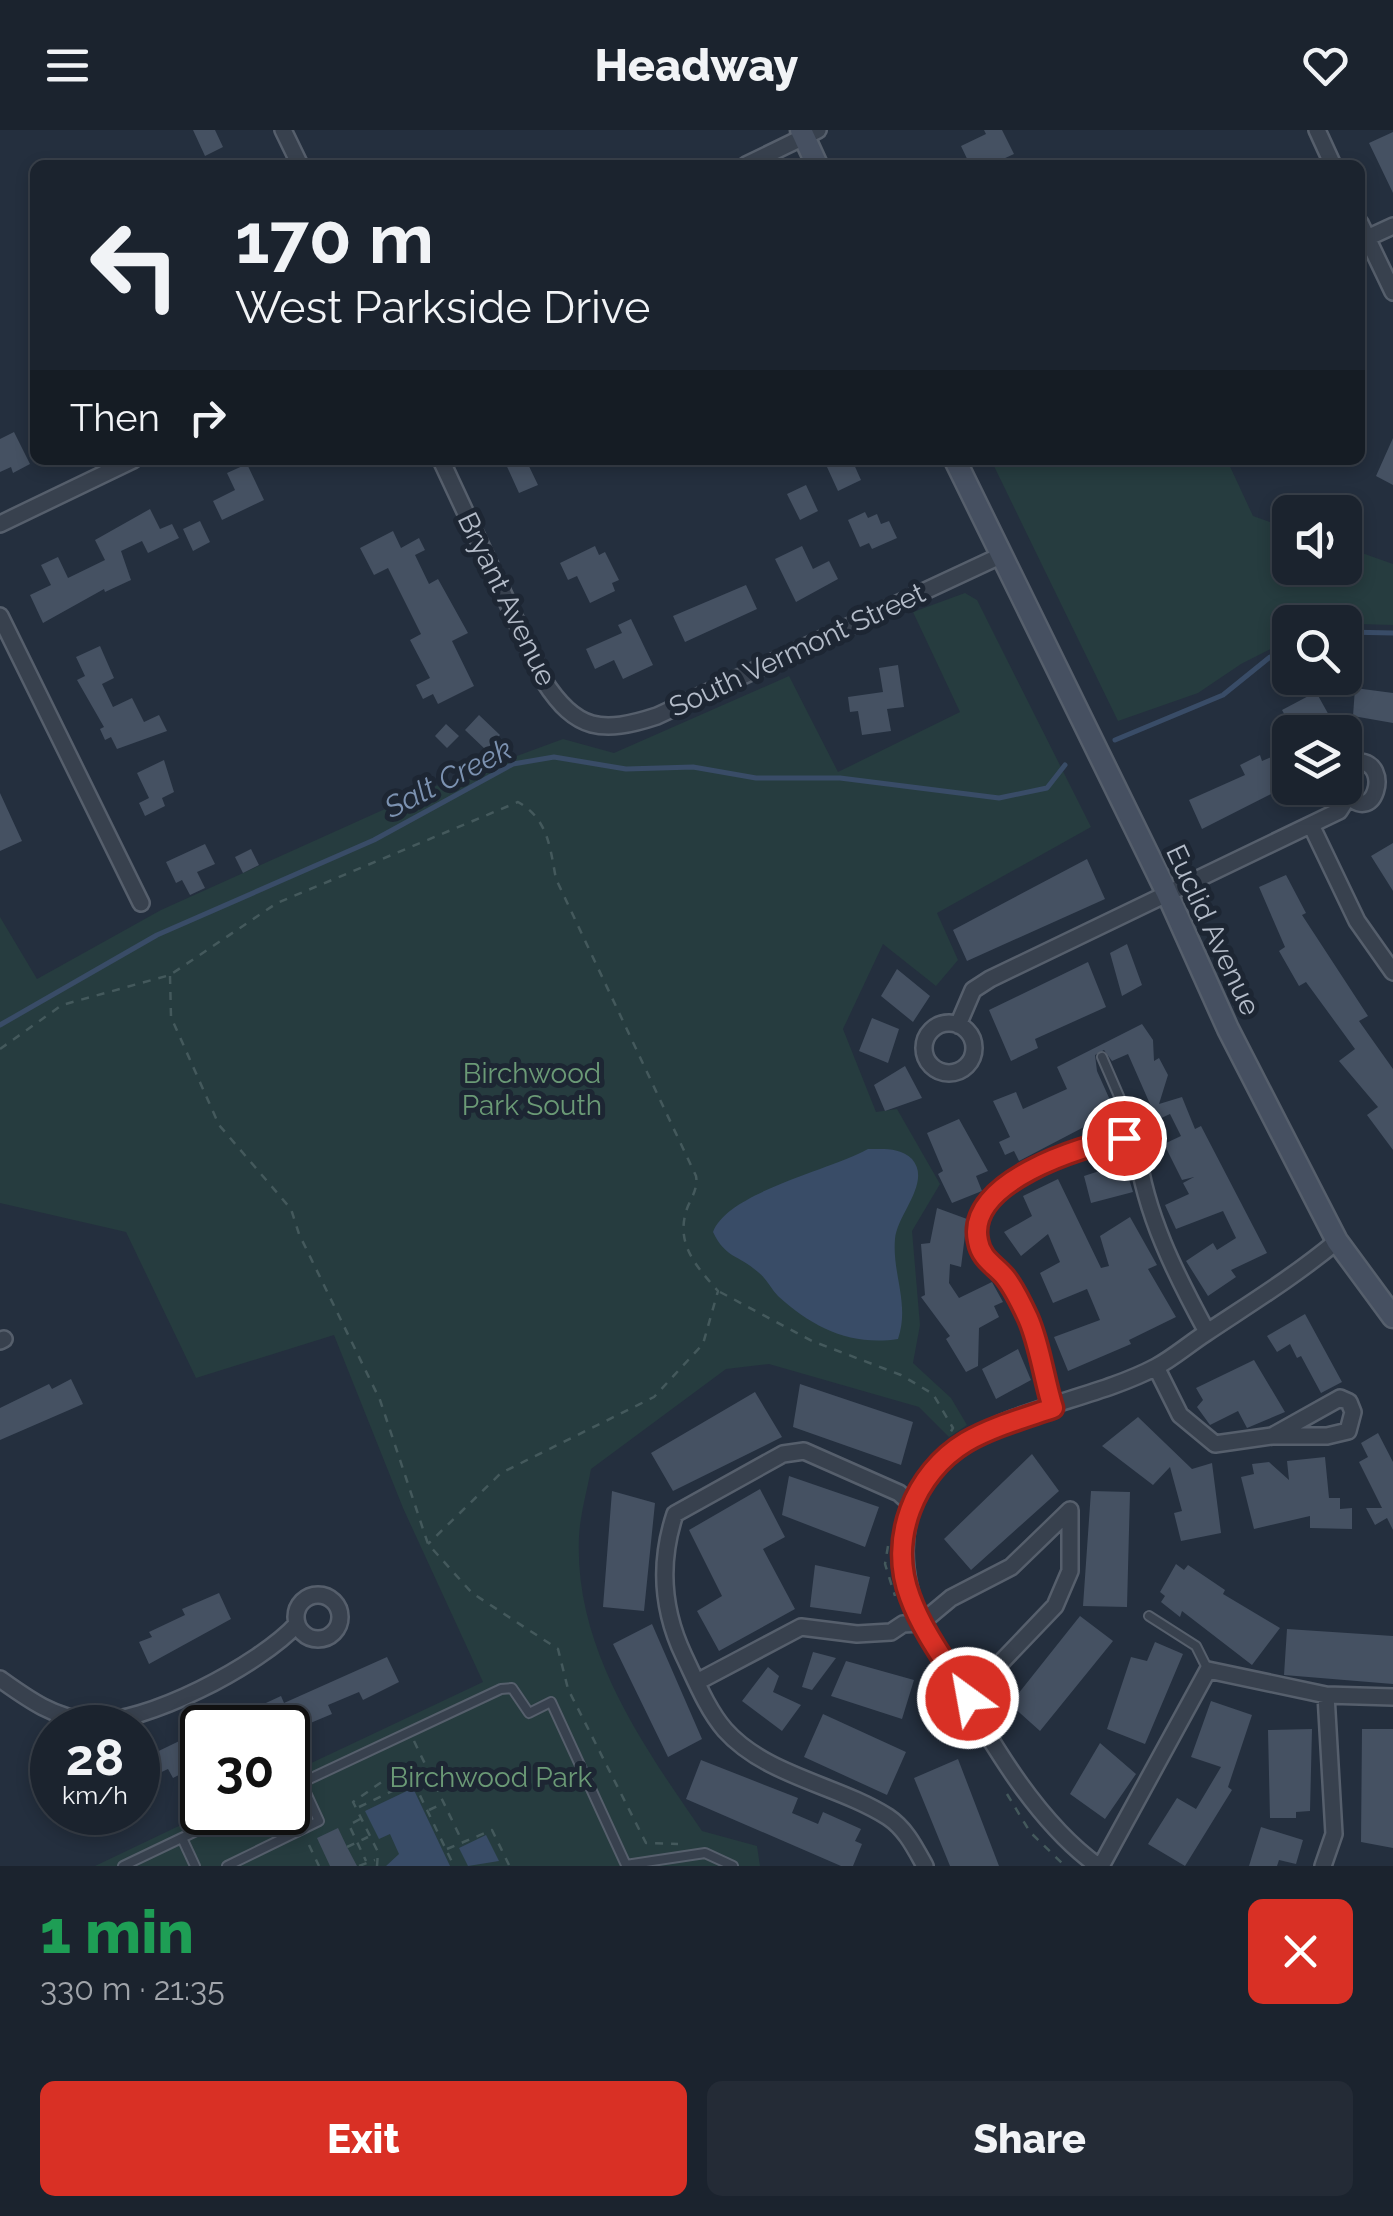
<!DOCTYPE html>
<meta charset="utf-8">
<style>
body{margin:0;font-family:Raleway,sans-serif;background:#242b36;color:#f1f3f6;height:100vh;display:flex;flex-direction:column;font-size:38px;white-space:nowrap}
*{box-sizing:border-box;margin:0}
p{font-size:32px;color:#a0a4aa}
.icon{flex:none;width:55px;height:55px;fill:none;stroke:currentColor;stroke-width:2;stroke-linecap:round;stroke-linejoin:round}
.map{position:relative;height:1736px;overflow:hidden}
.sheet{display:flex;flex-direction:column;background:#1b232e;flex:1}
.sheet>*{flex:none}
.top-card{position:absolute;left:30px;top:30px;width:1335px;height:305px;border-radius:15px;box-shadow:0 5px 15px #0003,0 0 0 2px #39404a;background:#1b232e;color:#f1f3f6;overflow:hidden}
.controls{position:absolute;left:1272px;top:365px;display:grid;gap:20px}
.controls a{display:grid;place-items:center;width:90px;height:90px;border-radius:15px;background:#1b232e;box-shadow:0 5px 15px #0003,0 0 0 2px #39404a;font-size:50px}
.speed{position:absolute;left:30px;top:1575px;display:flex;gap:20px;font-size:50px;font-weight:700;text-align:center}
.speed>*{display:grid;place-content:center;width:130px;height:130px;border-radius:50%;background:#1b232e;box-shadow:0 5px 15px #0003,0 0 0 2px #39404a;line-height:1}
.speed small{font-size:25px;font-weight:400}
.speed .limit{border:5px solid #111;border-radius:15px;background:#fff;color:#111}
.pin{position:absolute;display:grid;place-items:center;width:85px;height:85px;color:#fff;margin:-42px;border:5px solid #fff;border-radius:50%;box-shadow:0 2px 10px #0007}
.me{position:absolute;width:110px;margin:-55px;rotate:328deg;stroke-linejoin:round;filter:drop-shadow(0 0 8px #0008)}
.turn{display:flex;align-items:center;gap:35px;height:210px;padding:0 40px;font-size:45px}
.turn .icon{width:130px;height:130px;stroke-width:2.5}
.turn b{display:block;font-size:70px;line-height:85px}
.then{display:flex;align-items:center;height:95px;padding:0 40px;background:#0003;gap:20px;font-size:38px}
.round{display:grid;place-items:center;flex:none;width:105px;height:105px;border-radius:15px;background:#242b36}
.headline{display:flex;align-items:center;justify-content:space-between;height:170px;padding:0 40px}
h1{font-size:60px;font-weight:800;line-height:75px;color:#1e9e55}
.button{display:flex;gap:20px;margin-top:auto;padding:20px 40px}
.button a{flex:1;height:115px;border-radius:15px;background:#d93025;color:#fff;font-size:40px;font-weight:800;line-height:115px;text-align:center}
.button a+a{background:#242b36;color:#f1f3f6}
header{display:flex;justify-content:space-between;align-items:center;height:130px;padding:0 40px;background:#1b232e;font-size:45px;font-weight:800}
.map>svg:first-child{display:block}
.green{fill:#263c3f}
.water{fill:#394c67}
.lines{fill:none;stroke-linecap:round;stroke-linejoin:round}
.stream{stroke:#394c67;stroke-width:5}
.building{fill:#455162}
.lane-casing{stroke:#565f6c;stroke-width:12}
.street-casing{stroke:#565f6c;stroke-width:20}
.secondary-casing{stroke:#565f6c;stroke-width:25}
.path{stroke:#44595c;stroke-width:2.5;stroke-dasharray:8 8;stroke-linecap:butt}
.lane{stroke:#38414e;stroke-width:8}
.street{stroke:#38414e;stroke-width:15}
.secondary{stroke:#465061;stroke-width:20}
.route-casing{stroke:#8d1f18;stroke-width:25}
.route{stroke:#d93025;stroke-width:18}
.labels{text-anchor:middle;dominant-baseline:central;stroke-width:10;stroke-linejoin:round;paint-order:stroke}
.street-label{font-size:28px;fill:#b4bcc9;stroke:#1d2633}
.park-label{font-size:28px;fill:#6b9a76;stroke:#1d2633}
.water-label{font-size:30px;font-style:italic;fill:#7c92b1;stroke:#1d2633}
</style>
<header><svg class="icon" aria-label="menu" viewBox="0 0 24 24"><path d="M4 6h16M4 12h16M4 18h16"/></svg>Headway<svg class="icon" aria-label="heart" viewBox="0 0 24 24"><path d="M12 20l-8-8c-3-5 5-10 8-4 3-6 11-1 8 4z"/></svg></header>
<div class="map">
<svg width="1393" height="1736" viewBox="0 0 1393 1736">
<rect width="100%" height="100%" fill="#242f3e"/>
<!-- green -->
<path class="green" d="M991,330H1227L1253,386L1290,399V438H1345V417L1393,434V495L1290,492V509L1241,534L1198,563L1118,591Z
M965,463L977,470L1091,697L937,783L958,830L936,856L883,814L843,899L876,982L897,979L940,1054L912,1101L920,1195L913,1233L951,1268L967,1295L949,1307L919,1277L769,1234L726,1239L591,1339C587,1361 580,1385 579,1407C574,1518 642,1614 702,1701L757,1716L760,1736H95L206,1683L288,1682V1644L483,1552L403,1378L334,1205L196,1248L126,1102L0,1073V787L37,849L161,780L436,656L563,609L614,623L789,546L838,642L960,582L913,482Z"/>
<!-- water -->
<path class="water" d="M868,1019C883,1019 900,1017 912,1029C932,1052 897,1084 895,1109C892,1144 910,1174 898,1209C851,1216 813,1198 778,1166C771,1159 766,1148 758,1142C738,1124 726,1129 713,1102C728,1062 828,1041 868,1019Z
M413,1658L450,1736H386L399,1724L390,1704L379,1709L365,1681Z
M486,1705L499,1731L468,1736L459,1718Z"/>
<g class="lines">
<!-- stream -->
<path class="stream" d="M1345,502L1393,503
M1115,610L1223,565L1270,527L1290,519
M0,895L157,805L374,710L513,634L554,627L626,639L693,637L756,648H840L999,668L1047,658L1065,635"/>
</g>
<!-- building -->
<path class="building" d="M193,0H215L223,17L205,26Z
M984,0H1002L1014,24L990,35H970L961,16L986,4Z
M1393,2V63L1369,13Z
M14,302L30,334L13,343L11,337L0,342V309Z
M1393,308V355L1376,346Z
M504,330H526L538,355L519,363Z
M841,330H852L861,350L838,361L827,337Z
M247,334L264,370L222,390L213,371L235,360L227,343Z
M806,355L818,381L800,390L787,364Z
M150,379L160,399L172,394L179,408L148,423L142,411L121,421L131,450L105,462L104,459L43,493L30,465L51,455L41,435L58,427L68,448L105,430L95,410Z
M865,382L868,388L877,384L881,394L889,391L897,408L872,419L869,413L860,417L848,390Z
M200,391L210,412L193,421L183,399Z
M393,401L401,418L419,408L425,420L415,425L429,454L438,449L468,503L452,511L474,556L438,574L433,564L423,569L416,555L430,548L410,510L421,504L388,438L374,445L360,418Z
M595,416L599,425L605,422L619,450L612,453L615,461L590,473L577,446L568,450L560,433Z
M802,416L813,439L829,431L838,449L796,472L775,429Z
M746,455L757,479L685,512L673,486Z
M631,489L653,535L623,549L614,530L595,539L586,519L622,503L618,495Z
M100,516L114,548L102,554L113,577L132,568L144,592L159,585L167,601L117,619L111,607L105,610L100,599L104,597L77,550L85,546L76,527Z
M898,535L904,577L887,579L891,601L862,605L858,581L850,582L848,567L883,562L879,538Z
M1355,558L1393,563V593L1353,586Z
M1316,562L1335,596L1323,602H1294L1282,580Z
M479,585L500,605L486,620L465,600Z
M446,594L459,606L447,618L435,606Z
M1281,623L1290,643L1287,656L1202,699L1189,670L1245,645L1240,635L1260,625L1262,631Z
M164,630L174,662L162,668L165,676L145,686L139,673L149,668L137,643Z
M0,663L22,711L0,721Z
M1393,713V761L1371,726Z
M205,714L215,734L197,742L205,758L190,765L182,750L176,753L166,732Z
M251,719L259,735L243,743L235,727Z
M1087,729L1105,769L967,831L953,800Z
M1286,745L1306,783L1302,785L1368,886L1359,891L1393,939V1020L1367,985L1378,977L1339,931L1355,919L1306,852L1299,856L1279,821L1285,817L1259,757Z
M1127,814L1142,855L1122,866L1110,823Z
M1088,832L1106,877L1035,909L1038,918L1011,931L989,880Z
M897,839L930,866L913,892L881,866Z
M872,888L899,899L888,933L859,921Z
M1142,894L1153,910L1154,931L1159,928L1168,945L1159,974L1182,967L1195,999L1201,996L1267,1123L1231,1140L1236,1147L1208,1166L1186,1131L1213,1113L1217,1120L1236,1108L1223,1081L1176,1099L1165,1075L1189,1064L1183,1053L1194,1047L1182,1050L1164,1014L1181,1006L1170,984L1157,990L1128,924L1112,931L1104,920L1095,925L1097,941L1118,988L1087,1002L1084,997L1019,1031L1014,1021L1005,1025L999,1012L1010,1007L993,971L1016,962L1023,979L1067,959L1057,937Z
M905,936L922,968L885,981L874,955Z
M959,989L988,1041L976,1046L982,1061L952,1073L938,1044L943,1041L927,1003Z
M1124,1033L1133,1062L1091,1073L1084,1046Z
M1058,1049L1101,1138L1109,1136L1100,1106L1130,1087L1157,1135L1148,1139L1176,1187L1129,1210L1131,1214L1068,1241L1054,1207L1100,1190L1087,1159L1053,1173L1040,1143L1060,1132L1048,1104L1021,1126L1004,1102L1032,1086L1023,1066Z
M937,1078L967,1089L961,1137L950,1134L949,1153L959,1168L992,1152L1003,1172L994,1176L999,1187L979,1198L978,1236L966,1242L946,1209L950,1206L921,1167L925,1165L921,1114L930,1113Z
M1305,1184L1342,1252L1321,1263L1301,1226L1297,1228L1290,1214L1277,1222L1267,1206Z
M1018,1219L1031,1250L996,1269L982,1239Z
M1254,1230L1285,1282L1247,1298L1238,1281L1210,1295L1197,1277L1203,1270L1196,1258Z
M71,1249L83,1274L0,1310V1278L49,1254L52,1259Z
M800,1254L913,1292L901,1335L793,1297Z
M755,1262L782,1307L673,1361L651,1323Z
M1138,1287L1192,1339L1212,1333L1221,1403L1181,1411L1174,1383L1182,1381L1170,1337L1153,1355L1102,1316Z
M1378,1303L1393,1332V1400L1387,1388L1375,1395L1366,1378H1382L1359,1332L1368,1327L1361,1313Z
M1032,1324L1059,1361L971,1440L944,1409Z
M1325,1327L1329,1368H1340V1379L1352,1378V1399L1310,1398V1386L1254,1399L1241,1347L1254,1344L1252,1334L1269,1332L1289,1350L1287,1331Z
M789,1346L879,1377L865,1417L782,1385Z
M760,1359L785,1407L763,1419L795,1479L719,1521L697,1481L722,1466L689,1400Z
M612,1361L655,1373L644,1481L603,1477Z
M1091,1361L1130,1362L1127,1477L1083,1476Z
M1176,1434L1184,1440L1188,1435L1225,1460L1223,1464L1280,1498L1252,1535L1182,1481L1180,1487L1161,1472L1165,1466L1160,1462Z
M815,1435L870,1447L861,1484L810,1477Z
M219,1463L231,1489L149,1534L139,1512L152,1507L149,1502L185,1485L182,1479Z
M1080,1486L1113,1511L1040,1601L1010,1574Z
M652,1494L702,1609L668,1627L613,1514Z
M1287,1499L1393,1506V1554L1284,1545Z
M1155,1512L1183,1524L1145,1614L1107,1599L1131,1527L1147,1531Z
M813,1522L836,1528L812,1560L802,1557Z
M387,1527L399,1552L363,1570L359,1562L328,1575L332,1584L308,1594L305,1586L281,1598H212L281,1566L284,1573Z
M846,1531L914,1550L902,1589L831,1566Z
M768,1537L779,1546L773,1562L801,1575L782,1601L742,1571Z
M1211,1571L1252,1585L1228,1657L1232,1660L1185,1736L1148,1714L1177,1668L1196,1679L1221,1637L1191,1627Z
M823,1584L906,1622L887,1665L804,1627Z
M1312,1599L1310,1681L1296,1682V1688H1270L1268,1600Z
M1362,1599H1393V1718L1361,1712Z
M202,1600V1633L173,1648L168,1639L138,1653V1631Z
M1100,1613L1136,1644L1105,1689L1070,1664Z
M958,1629L999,1736H950L914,1648Z
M701,1630L798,1668L792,1683L818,1694L823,1682L861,1699L855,1711L862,1714L853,1736H841L686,1669Z
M1261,1697L1303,1710L1296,1734L1279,1730L1277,1736H1249Z
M338,1698L347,1717L357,1736H330L317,1708Z"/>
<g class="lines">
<defs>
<path id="lane" d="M1102,927L1128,987L1126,1010
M1149,1486L1196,1516L1208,1540
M288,1659L501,1559L512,1558L529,1583L551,1572L626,1735L705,1723L733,1736
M182,1708L195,1736
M123,1736L236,1682
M227,1736L319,1691L301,1652"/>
<path id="street" d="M283,0L300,35
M1317,0L1333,35
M746,35L818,0
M1360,93L1393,162
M1367,108L1393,96
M441,330L544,551C576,601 602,604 657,586L1000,426
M0,394L133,330
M0,486L141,773
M1345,661C1374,701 1393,631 1358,632L1345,644
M1311,695L1357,791L1393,842
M924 918a25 25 0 1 1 50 0a25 25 0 1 1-50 0Z
M958,895L973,860L990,849L1339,681L1348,667
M0,1211L4,1209
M1156,1237L1180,1285L1215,1314L1272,1306L1340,1268L1349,1272L1353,1282L1348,1301L1327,1306H1272
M1053,1278C1044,1250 1040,1215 1028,1188C1022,1175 1014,1158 1005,1147C995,1135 982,1129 978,1111C965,1052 1081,1016 1124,1008L1137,1019C1145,1084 1176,1145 1207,1202
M910,1373L899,1363L804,1321L783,1324L675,1384C659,1432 662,1480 684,1526C696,1551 707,1579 725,1600C766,1646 838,1655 888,1687C906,1699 915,1718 925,1736
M296 1487a22 22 0 1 1 44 0a22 22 0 1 1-44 0Z
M0,1549C28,1569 54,1588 90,1591C144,1596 261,1534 297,1494
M697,1552L801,1497L857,1504L891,1502L903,1494L921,1493L951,1468L1011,1437L1070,1380V1441L1055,1476L968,1567
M1326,1565L1393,1567
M1098,1736C1022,1682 971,1573 921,1493C893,1427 899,1355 964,1313C1019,1277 1097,1268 1156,1237C1173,1228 1189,1214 1206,1203C1251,1173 1295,1146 1337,1111
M1101,1736L1208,1540L1326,1565L1334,1704L1323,1736"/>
<path id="secondary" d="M801,0L817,35
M955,330L1166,761L1228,899L1337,1111L1393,1187"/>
</defs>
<!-- lane casing -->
<use href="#lane" class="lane-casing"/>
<!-- street casing -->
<use href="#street" class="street-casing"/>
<!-- secondary casing -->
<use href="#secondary" class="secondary-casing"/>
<!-- path -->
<path class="path" d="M170,846L171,887L219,995L291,1079L299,1104L380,1270L428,1414L472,1463L558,1519L568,1559L646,1713L678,1714
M0,919L62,875L170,845L277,773L518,672C548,689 550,717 556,749L696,1046C698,1057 693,1065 688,1076C674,1112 695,1135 718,1161L703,1214L654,1267L501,1343L428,1414
M720,1162L812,1211L901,1245L933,1264L953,1298L950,1303
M888,1416L885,1434L895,1466
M414,1611L462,1711
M413,1651L454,1736
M1007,1664L1030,1702L1065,1736
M359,1677L428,1644
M429,1680L444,1673
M360,1689L349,1695L366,1731
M309,1715L319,1736
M347,1717L368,1707
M447,1719L492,1700L509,1735
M359,1736L375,1730
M377,1736L378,1722L353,1672L386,1649L429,1643"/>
<!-- lane -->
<use href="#lane" class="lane"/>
<!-- street -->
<use href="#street" class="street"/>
<!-- secondary -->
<use href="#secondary" class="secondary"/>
</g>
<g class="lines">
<defs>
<path id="route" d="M968,1568C948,1535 923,1503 910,1467C888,1410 914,1343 966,1312C992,1297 1024,1288 1053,1278C1044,1250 1040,1215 1028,1188C1022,1175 1014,1158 1005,1147C995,1135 981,1129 978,1111C965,1052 1081,1016 1124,1008"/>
</defs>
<!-- route casing -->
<use href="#route" class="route-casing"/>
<!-- route -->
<use href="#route" class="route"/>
</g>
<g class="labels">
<!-- street labels -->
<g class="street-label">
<text transform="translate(507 469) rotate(64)">Bryant Avenue</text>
<text transform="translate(797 520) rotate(-25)">South Vermont Street</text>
<text transform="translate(1213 800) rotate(65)">Euclid Avenue</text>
</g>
<!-- park labels -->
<g class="park-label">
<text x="532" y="943">Birchwood<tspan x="532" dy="32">Park South</tspan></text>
<text x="491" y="1647">Birchwood Park</text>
</g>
<!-- water labels -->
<g class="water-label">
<text transform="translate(448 648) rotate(-27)">Salt Creek</text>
</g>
</g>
</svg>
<div class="controls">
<a><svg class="icon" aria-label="sound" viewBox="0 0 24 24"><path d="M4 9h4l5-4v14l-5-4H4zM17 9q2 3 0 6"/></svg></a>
<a><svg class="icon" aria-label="search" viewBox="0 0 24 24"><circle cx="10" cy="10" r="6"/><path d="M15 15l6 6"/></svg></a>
<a><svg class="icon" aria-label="layers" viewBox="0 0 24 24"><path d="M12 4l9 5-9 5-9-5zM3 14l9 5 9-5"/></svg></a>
</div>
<div class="speed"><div>28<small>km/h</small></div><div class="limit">30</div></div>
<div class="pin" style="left:1124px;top:1008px;background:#d93025"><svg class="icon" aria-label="arrive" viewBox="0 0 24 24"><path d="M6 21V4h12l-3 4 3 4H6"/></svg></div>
<svg class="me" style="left:968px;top:1568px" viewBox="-20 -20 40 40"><circle r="17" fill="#d93025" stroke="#fff" stroke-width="3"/><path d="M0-11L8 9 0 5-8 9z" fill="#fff"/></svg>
<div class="top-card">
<div class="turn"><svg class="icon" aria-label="left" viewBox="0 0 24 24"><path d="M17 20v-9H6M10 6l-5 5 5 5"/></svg><div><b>170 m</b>West Parkside Drive</div></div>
<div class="then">Then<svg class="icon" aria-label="right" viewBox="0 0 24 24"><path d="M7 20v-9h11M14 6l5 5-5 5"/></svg></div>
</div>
</div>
<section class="sheet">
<div class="headline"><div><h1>1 min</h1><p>330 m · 21:35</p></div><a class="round" style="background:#d93025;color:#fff"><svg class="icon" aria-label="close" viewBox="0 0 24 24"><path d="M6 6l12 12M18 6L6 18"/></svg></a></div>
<div class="button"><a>Exit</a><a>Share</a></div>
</section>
